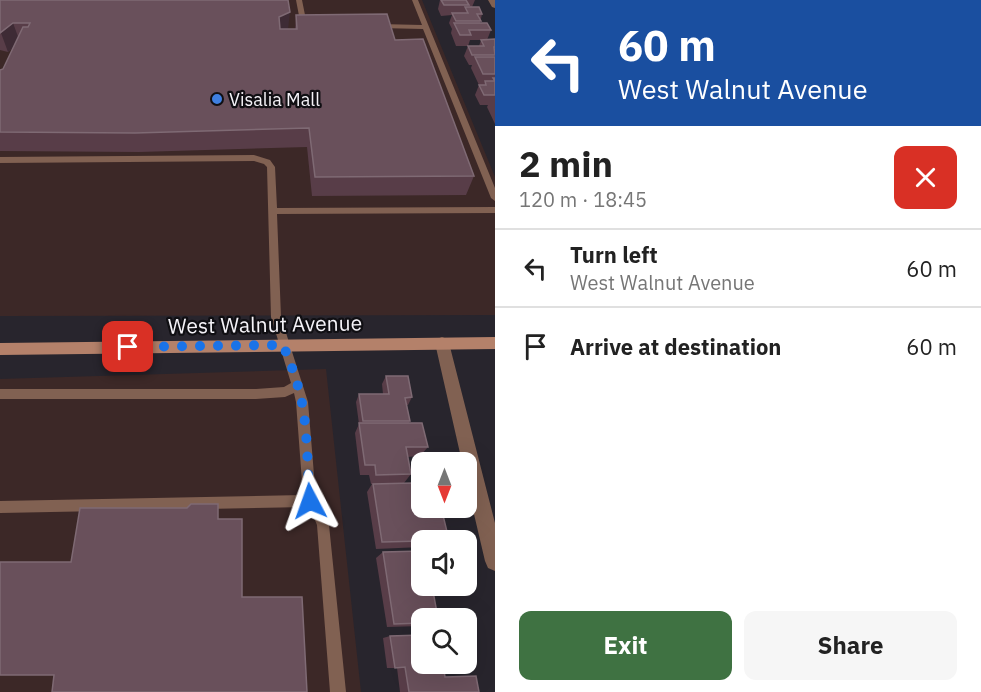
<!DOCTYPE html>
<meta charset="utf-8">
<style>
body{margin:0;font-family:"IBM Plex Sans",sans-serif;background:#f6f6f6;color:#222;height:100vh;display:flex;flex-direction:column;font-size:22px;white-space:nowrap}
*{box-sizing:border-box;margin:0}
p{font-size:20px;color:#767676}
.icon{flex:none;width:33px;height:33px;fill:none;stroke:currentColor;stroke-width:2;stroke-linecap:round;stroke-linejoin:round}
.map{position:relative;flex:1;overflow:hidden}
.sheet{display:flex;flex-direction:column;background:#fff;width:486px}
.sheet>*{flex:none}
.top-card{background:#1a4fa0;color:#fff;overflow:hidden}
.needle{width:39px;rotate:180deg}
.buttons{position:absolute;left:411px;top:452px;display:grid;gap:12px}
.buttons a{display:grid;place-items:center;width:66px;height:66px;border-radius:12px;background:#fff;box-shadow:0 6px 24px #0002;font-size:30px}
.pin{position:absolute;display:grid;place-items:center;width:51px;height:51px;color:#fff;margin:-26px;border-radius:12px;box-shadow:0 3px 9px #0006}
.me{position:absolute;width:66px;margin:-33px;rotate:356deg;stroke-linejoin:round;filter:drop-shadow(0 0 4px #0008)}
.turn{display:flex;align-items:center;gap:21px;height:126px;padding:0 24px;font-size:27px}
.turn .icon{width:78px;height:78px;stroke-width:2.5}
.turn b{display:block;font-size:42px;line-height:51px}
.round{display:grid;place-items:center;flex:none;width:63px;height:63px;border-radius:12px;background:#f6f6f6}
.headline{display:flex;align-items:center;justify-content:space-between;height:102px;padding:0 24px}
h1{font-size:36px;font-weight:700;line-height:45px}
.action{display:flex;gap:12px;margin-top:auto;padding:12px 24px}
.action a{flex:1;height:69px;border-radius:12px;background:#3f7242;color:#fff;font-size:24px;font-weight:700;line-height:69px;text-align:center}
.action a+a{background:#f6f6f6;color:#222}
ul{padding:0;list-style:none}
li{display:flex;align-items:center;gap:18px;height:78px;padding:0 24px;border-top:2px solid #e0e0e0}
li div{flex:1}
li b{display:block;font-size:22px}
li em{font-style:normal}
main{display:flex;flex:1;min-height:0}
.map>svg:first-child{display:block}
.commercial{fill:#3c2827}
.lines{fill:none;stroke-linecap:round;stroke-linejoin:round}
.service{fill:#816152;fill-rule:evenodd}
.minor{fill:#816152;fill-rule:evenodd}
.secondary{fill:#b4816a;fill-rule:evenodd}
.wall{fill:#583d48}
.shaded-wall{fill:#3e2b35}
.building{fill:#69505b;stroke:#7f6a74;stroke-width:1.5}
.route{stroke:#1a73e8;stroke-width:10;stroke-dasharray:0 18}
.shop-dot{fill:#3f7fe0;stroke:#100f13;stroke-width:2}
.labels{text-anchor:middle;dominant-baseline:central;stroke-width:4.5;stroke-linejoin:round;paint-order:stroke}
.far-poi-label{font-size:18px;fill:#f5f3f8;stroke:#100f13;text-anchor:start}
.street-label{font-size:21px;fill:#f5f3f8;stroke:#100f13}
</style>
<main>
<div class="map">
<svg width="495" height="692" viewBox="0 0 495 692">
<rect width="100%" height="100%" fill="#28252d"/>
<!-- commercial -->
<path class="commercial" d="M0,0H422L495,177V315L0,316Z
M326,369L361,692H0V379Z"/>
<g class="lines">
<!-- service -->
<path class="service" d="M296,0H302L306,20L311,24V26H307L300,21Z
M412,0H418L495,188V201L491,198L423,29L379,28L376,26L379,24L422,25Z
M254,155L270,160L275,167L277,208L495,207V213L277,214L281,317L308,402L316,499L326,512L329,525L346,692H330L317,525L315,520L307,507L0,513V501L303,495L296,402L294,393L285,397L256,399H0V389H256L284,387L291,383L271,317L267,167L264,164L254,161L0,163V157Z"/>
<!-- minor -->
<path class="minor" d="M488,0H495V8L492,7Z
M442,337L447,339L449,343L495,523V571L488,568L485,561L466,480V462H462L435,343L437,339Z"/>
<!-- secondary -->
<path class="secondary" d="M495,337V349L0,355V343Z"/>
</g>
<!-- wall -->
<path class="wall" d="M0,0L289,29H295L296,15L395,40L474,176L466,195L312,196L307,147L139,152L0,151V70L3,69L13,48L8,52L0,50Z
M440,0H475L472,7L482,14L480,23L491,30L487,40L495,39V124L487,107L488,105H480L475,95L479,85L471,68L472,65H469L464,56L468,46H479L481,40H470L468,46H456L451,33L452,29L449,23L452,15L441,16L438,9Z
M386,376L412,397L408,405H407L410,421L409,423L428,447L420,456L407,457L411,474L404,483L422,540V547L376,549L367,492L372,484H371L369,475H360L355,433L359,424L356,402L359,394H383L382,384Z
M383,552L456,585L447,589L433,590L422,618V626L387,627L376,558Z
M390,636L445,677L479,692H400L397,668H387L383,638Z"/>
<!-- shaded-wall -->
<path class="shaded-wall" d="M290,12L288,30L278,35L279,17Z
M13,23L20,42L8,52L1,33Z"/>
<!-- building -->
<path class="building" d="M0,0H288L290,12L279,17L280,29H297L296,15L387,14L395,40L423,39L474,176L315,177L309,128L135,133L0,132V70L3,69L23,27H28L30,23H13L0,33Z
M441,0H466L469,5H444Z
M465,7H479L482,14H477L481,21H456L452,13H468Z
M454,23H487L491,30H469L471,35H460Z
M495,39V47H494L495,55H472L468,46H484L481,40Z
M475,57H495V74H483Z
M493,78H495V95H484L479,85H486L485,81H495Z
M386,376H408L412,397L405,398L410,421H363L359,394H389Z
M359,423H422L428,447H406L411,474L376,475L375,465H365Z
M412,483L418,511H442L449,540H422V541L382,542L373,484Z
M191,504H218V519H242V597H302L307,692H52L54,675H0V562H71L80,508H187Z
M422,551V585H448L432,586L438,618H422V623L394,624L383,552Z
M422,635V663H443L445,677L476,676L479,692H409L405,667L395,668L390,636Z"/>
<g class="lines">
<!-- route -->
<path class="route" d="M128,347L283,345C291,364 298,383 302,403C308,434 307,469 310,501"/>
</g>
<!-- markers -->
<circle class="shop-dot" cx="217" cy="99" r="6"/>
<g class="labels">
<!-- far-poi labels -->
<g class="far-poi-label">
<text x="229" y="99">Visalia Mall</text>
</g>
<!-- street labels -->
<g class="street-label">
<text transform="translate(265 324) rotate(-1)">West Walnut Avenue</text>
</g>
</g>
</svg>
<div class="buttons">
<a><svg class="needle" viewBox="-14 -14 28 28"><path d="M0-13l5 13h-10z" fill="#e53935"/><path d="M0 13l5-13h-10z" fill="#767676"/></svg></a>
<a><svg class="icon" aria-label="sound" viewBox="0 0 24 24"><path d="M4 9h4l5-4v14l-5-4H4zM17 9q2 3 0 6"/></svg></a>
<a><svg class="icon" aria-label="search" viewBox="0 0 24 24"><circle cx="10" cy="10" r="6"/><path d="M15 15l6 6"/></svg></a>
</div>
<div class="pin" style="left:128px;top:347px;background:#d93025"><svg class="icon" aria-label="arrive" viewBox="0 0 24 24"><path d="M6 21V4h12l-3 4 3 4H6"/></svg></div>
<svg class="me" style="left:310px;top:501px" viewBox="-20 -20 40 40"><path d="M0-17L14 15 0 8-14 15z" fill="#1a73e8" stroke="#fff" stroke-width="4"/></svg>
</div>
<section class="sheet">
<div class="top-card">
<div class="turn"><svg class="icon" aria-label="left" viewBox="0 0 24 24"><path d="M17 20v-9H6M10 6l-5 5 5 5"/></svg><div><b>60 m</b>West Walnut Avenue</div></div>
</div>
<div class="headline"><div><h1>2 min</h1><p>120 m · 18:45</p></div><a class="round" style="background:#d93025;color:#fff"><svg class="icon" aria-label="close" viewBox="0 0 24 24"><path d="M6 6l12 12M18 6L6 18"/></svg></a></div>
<ul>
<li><svg class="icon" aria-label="left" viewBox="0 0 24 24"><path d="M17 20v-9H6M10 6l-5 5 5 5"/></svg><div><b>Turn left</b><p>West Walnut Avenue</p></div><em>60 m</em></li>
<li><svg class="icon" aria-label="arrive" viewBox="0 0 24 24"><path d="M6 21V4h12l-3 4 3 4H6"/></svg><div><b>Arrive at destination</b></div><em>60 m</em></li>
</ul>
<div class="action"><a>Exit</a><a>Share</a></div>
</section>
</main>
